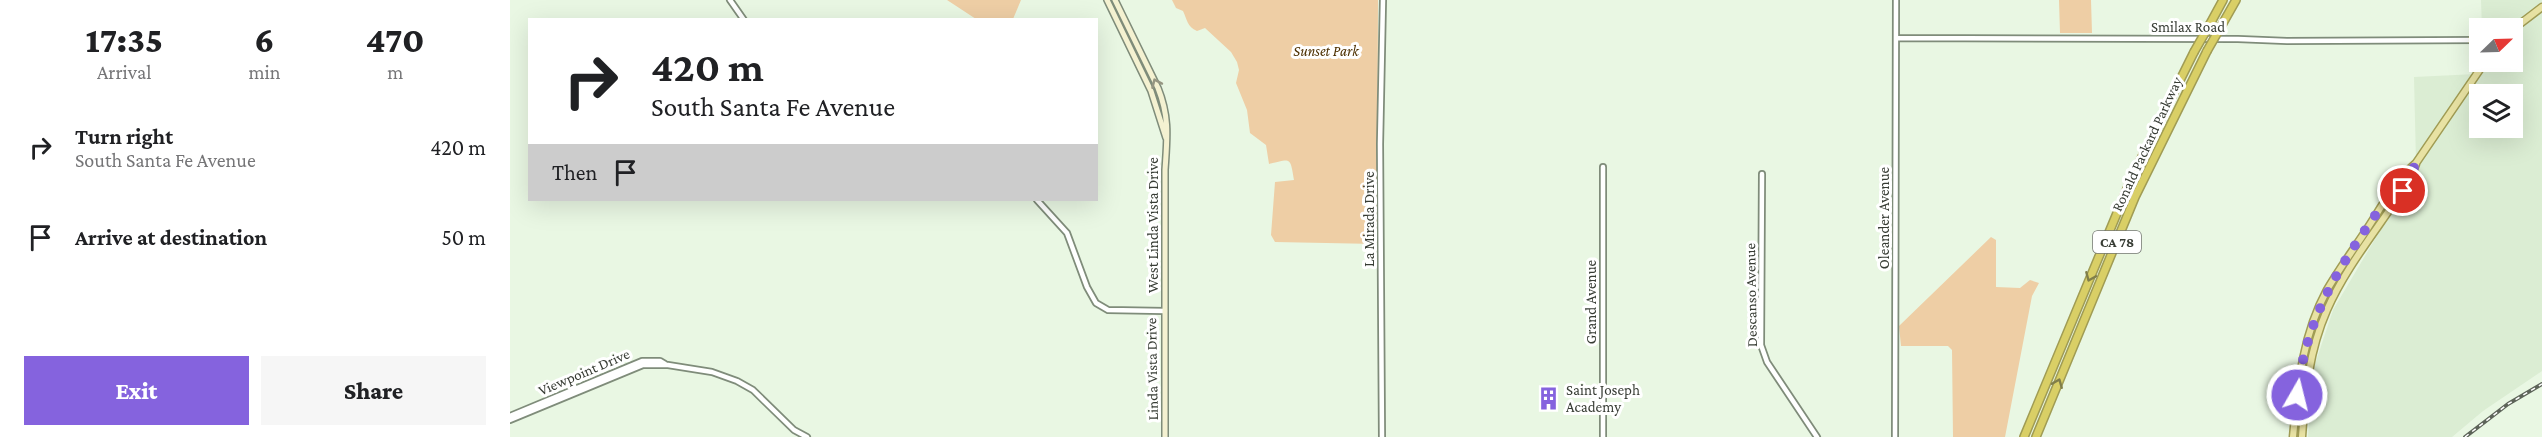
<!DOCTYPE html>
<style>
body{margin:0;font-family:"Crimson Pro",serif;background:#f6f6f6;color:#202124;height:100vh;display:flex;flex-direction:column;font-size:22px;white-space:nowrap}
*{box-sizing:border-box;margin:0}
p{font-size:20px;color:#757577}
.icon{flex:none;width:33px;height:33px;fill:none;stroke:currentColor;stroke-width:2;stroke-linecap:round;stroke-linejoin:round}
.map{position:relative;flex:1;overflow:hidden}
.sheet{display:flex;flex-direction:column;background:#fff;width:510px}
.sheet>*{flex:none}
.guide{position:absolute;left:18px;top:18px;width:570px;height:183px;border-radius:0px;box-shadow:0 6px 24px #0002;background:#fff;color:#202124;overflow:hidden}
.needle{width:39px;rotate:67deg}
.controls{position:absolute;left:1959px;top:18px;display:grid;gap:12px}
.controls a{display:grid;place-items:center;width:54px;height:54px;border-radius:0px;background:#fff;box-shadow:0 6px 24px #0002;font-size:30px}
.pin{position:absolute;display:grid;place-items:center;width:51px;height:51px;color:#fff;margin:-26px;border:3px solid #fff;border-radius:50%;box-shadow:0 2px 6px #0007}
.me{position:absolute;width:66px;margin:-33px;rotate:8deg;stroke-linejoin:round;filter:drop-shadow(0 0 4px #0008)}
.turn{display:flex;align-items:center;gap:21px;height:126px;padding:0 24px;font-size:27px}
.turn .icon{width:78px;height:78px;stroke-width:2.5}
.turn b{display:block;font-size:42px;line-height:51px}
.then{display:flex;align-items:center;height:57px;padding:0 24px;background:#0003;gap:12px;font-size:22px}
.eta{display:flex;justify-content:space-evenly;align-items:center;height:102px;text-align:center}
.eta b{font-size:36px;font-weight:800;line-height:42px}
.primary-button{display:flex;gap:12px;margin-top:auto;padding:12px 24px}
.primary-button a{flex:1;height:69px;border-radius:0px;background:#8563de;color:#fff;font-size:24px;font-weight:800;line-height:69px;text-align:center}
.primary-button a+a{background:#f6f6f6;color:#202124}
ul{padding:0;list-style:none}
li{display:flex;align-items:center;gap:18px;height:90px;padding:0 24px}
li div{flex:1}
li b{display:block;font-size:22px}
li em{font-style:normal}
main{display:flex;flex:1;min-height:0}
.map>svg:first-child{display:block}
.built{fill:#dbedd3;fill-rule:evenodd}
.green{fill:#eecea5}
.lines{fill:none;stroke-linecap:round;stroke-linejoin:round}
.tertiary-casing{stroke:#7f8c7a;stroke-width:8}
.secondary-casing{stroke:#7f8c7a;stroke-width:8}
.primary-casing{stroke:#a09c54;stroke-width:9}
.motorway-casing{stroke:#a09c54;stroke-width:10}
.tertiary{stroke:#fff;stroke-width:4.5}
.secondary{stroke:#f4f1d1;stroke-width:5}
.primary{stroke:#e8e2a3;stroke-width:6}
.motorway{stroke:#d9cf66;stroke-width:7}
.rail-casing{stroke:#5d6459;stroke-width:4}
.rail{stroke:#fff;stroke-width:1.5;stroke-dasharray:4.5;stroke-linecap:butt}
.motorway-bridge-casing{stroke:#a09c54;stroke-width:10;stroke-linecap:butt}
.motorway-bridge{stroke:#d9cf66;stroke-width:7}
.oneway{stroke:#969682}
.oneway2{stroke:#807e4a}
.route{stroke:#8563de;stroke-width:10;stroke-dasharray:0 18}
.labels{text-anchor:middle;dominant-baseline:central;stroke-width:6;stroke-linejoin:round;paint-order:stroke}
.shield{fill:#fff;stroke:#737671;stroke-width:1.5}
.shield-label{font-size:14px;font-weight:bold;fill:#373c34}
.street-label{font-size:15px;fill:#373c34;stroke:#fff}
.park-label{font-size:15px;font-style:italic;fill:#4d3000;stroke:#fff}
.poi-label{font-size:15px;fill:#373c34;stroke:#fff;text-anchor:start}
</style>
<main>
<section class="sheet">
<div class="eta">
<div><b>17:35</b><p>Arrival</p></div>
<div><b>6</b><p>min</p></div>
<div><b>470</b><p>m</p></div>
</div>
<ul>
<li><svg class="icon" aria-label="right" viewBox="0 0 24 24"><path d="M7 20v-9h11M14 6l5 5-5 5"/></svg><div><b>Turn right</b><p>South Santa Fe Avenue</p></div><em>420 m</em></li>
<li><svg class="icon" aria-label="arrive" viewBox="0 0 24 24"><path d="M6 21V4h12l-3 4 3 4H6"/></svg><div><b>Arrive at destination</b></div><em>50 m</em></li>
</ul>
<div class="primary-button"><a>Exit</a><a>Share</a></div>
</section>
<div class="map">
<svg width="2032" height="437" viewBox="0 0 2032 437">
<rect width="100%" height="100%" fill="#e9f7e3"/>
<!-- built -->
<path class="built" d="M1971,0H2032V371L1973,411L1942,437H1798L1803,370L1823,310L1871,229L1906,163L1904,77L1966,74L1969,58L1970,62H2002V28H1972ZM1970,94H2002V128H1970Z"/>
<!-- green -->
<path class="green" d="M437,0H511L503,19H466Z
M662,0H868L867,244L765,242L761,235L765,182L784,180C780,156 781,159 759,164L756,145L740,133L737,110L726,83L729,70L727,62L721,52L695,28L687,31C677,27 677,19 673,11L666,8Z
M1549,0H1581L1582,33H1550Z
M1481,237L1486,240V287L1510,288L1520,280L1529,283L1522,296L1495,437H1443L1442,350L1438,346H1391L1389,326Z"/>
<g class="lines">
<defs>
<path id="tertiary" d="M220,0L234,20
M1386,38L1728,39L1777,41L1970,40
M1252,174L1251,345L1257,362L1307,437
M527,200L557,233L577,287L586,303L598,310L655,311
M0,416L132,361H150L155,364
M0,420L133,365H158L202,372L227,381L243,390L284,430L297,437
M872,437L870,144L873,0
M1093,437V167
M1385,437L1386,0"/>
<path id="secondary" d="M597,0L641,91L656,138
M605,0L648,88C660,118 657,139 655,170V437"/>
<path id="primary" d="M2002,30L2032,7
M1962,40L1970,46
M1783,437C1788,386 1792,336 1817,290C1829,269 1844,249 1857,229C1872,206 1886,180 1906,163L1975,62
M1792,437C1795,393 1799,351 1817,310C1838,262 1874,222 1901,177L1906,164"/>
<path id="motorway" d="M1713,23L1726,0
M1700,24L1713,0
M1514,437L1622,177L1684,52
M1526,437L1625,197L1697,51"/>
</defs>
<!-- tertiary casing -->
<use href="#tertiary" class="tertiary-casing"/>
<!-- secondary casing -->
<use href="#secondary" class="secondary-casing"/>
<!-- primary casing -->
<use href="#primary" class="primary-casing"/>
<!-- motorway casing -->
<use href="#motorway" class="motorway-casing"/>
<!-- tertiary -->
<use href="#tertiary" class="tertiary"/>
<!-- secondary -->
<use href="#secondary" class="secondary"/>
<!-- primary -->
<use href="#primary" class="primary"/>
<!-- motorway -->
<use href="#motorway" class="motorway"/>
<defs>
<path id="rail" d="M1955,437L1998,404L2032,384"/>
</defs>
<!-- rail casing -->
<use href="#rail" class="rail-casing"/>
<!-- rail -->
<use href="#rail" class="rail"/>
<defs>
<path id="motorway-bridge" d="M1697,51L1713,23
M1684,52L1700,24"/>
</defs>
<!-- motorway-bridge casing -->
<use href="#motorway-bridge" class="motorway-bridge-casing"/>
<!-- motorway-bridge -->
<use href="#motorway-bridge" class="motorway-bridge"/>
</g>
<!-- one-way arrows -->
<defs><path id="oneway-chevron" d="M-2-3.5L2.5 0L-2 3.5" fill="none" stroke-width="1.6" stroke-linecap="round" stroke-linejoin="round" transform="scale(1.5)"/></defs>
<use class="oneway" href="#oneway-chevron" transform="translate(646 83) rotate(-114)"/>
<g class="oneway2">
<use href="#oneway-chevron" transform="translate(1580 277) rotate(113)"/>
<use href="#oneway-chevron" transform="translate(1548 383) rotate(-68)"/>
</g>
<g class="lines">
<!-- route -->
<path class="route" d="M1787,395C1797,308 1837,256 1885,187L1896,172L1906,163L1893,191"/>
</g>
<!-- icons -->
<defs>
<symbol id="building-bare" viewBox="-9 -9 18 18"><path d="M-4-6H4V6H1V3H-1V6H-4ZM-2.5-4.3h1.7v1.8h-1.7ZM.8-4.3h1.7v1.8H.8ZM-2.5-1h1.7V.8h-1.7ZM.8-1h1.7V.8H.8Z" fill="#8563de" stroke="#fff" stroke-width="2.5" paint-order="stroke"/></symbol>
</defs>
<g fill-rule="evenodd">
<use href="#building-bare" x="1022" y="382" width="33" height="33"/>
</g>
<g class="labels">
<!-- shield labels -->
<rect class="shield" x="1583" y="231" width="48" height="22" rx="4.5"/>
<g class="shield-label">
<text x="1607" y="242">CA 78</text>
</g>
<!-- street labels -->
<g class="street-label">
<text x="1678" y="27">Smilax Road</text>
<text transform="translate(1637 144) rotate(-65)">Ronald Packard Parkway</text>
<text transform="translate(1374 218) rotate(-90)">Oleander Avenue</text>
<text transform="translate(859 219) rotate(-90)">La Mirada Drive</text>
<text transform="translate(643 225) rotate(-90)">West Linda Vista Drive</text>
<text transform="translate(1241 295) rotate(-91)">Descanso Avenue</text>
<text transform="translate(1081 302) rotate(-90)">Grand Avenue</text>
<text transform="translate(642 369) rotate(-91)">Linda Vista Drive</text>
<text transform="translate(74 372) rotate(-23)">Viewpoint Drive</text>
</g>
<!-- park labels -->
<g class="park-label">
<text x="816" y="51">Sunset Park</text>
</g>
<!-- poi labels -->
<g class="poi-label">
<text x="1056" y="390">Saint Joseph<tspan x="1056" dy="17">Academy</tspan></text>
</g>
</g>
</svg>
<div class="controls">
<a><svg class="needle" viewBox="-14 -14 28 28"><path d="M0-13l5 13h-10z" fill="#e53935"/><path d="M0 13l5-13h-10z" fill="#757577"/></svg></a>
<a><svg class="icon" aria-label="layers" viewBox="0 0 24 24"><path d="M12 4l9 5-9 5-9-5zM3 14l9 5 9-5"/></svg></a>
</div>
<div class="pin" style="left:1893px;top:191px;background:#d93025"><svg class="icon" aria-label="arrive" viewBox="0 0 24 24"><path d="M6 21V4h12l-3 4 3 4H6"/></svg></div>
<svg class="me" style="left:1787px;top:395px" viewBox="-20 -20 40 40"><circle r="17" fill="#8563de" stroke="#fff" stroke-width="3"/><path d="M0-11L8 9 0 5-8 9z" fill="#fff"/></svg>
<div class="guide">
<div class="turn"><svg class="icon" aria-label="right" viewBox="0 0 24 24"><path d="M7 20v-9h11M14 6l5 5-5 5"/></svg><div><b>420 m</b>South Santa Fe Avenue</div></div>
<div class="then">Then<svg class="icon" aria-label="arrive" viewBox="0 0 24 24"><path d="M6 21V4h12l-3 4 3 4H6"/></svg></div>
</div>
</div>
</main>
